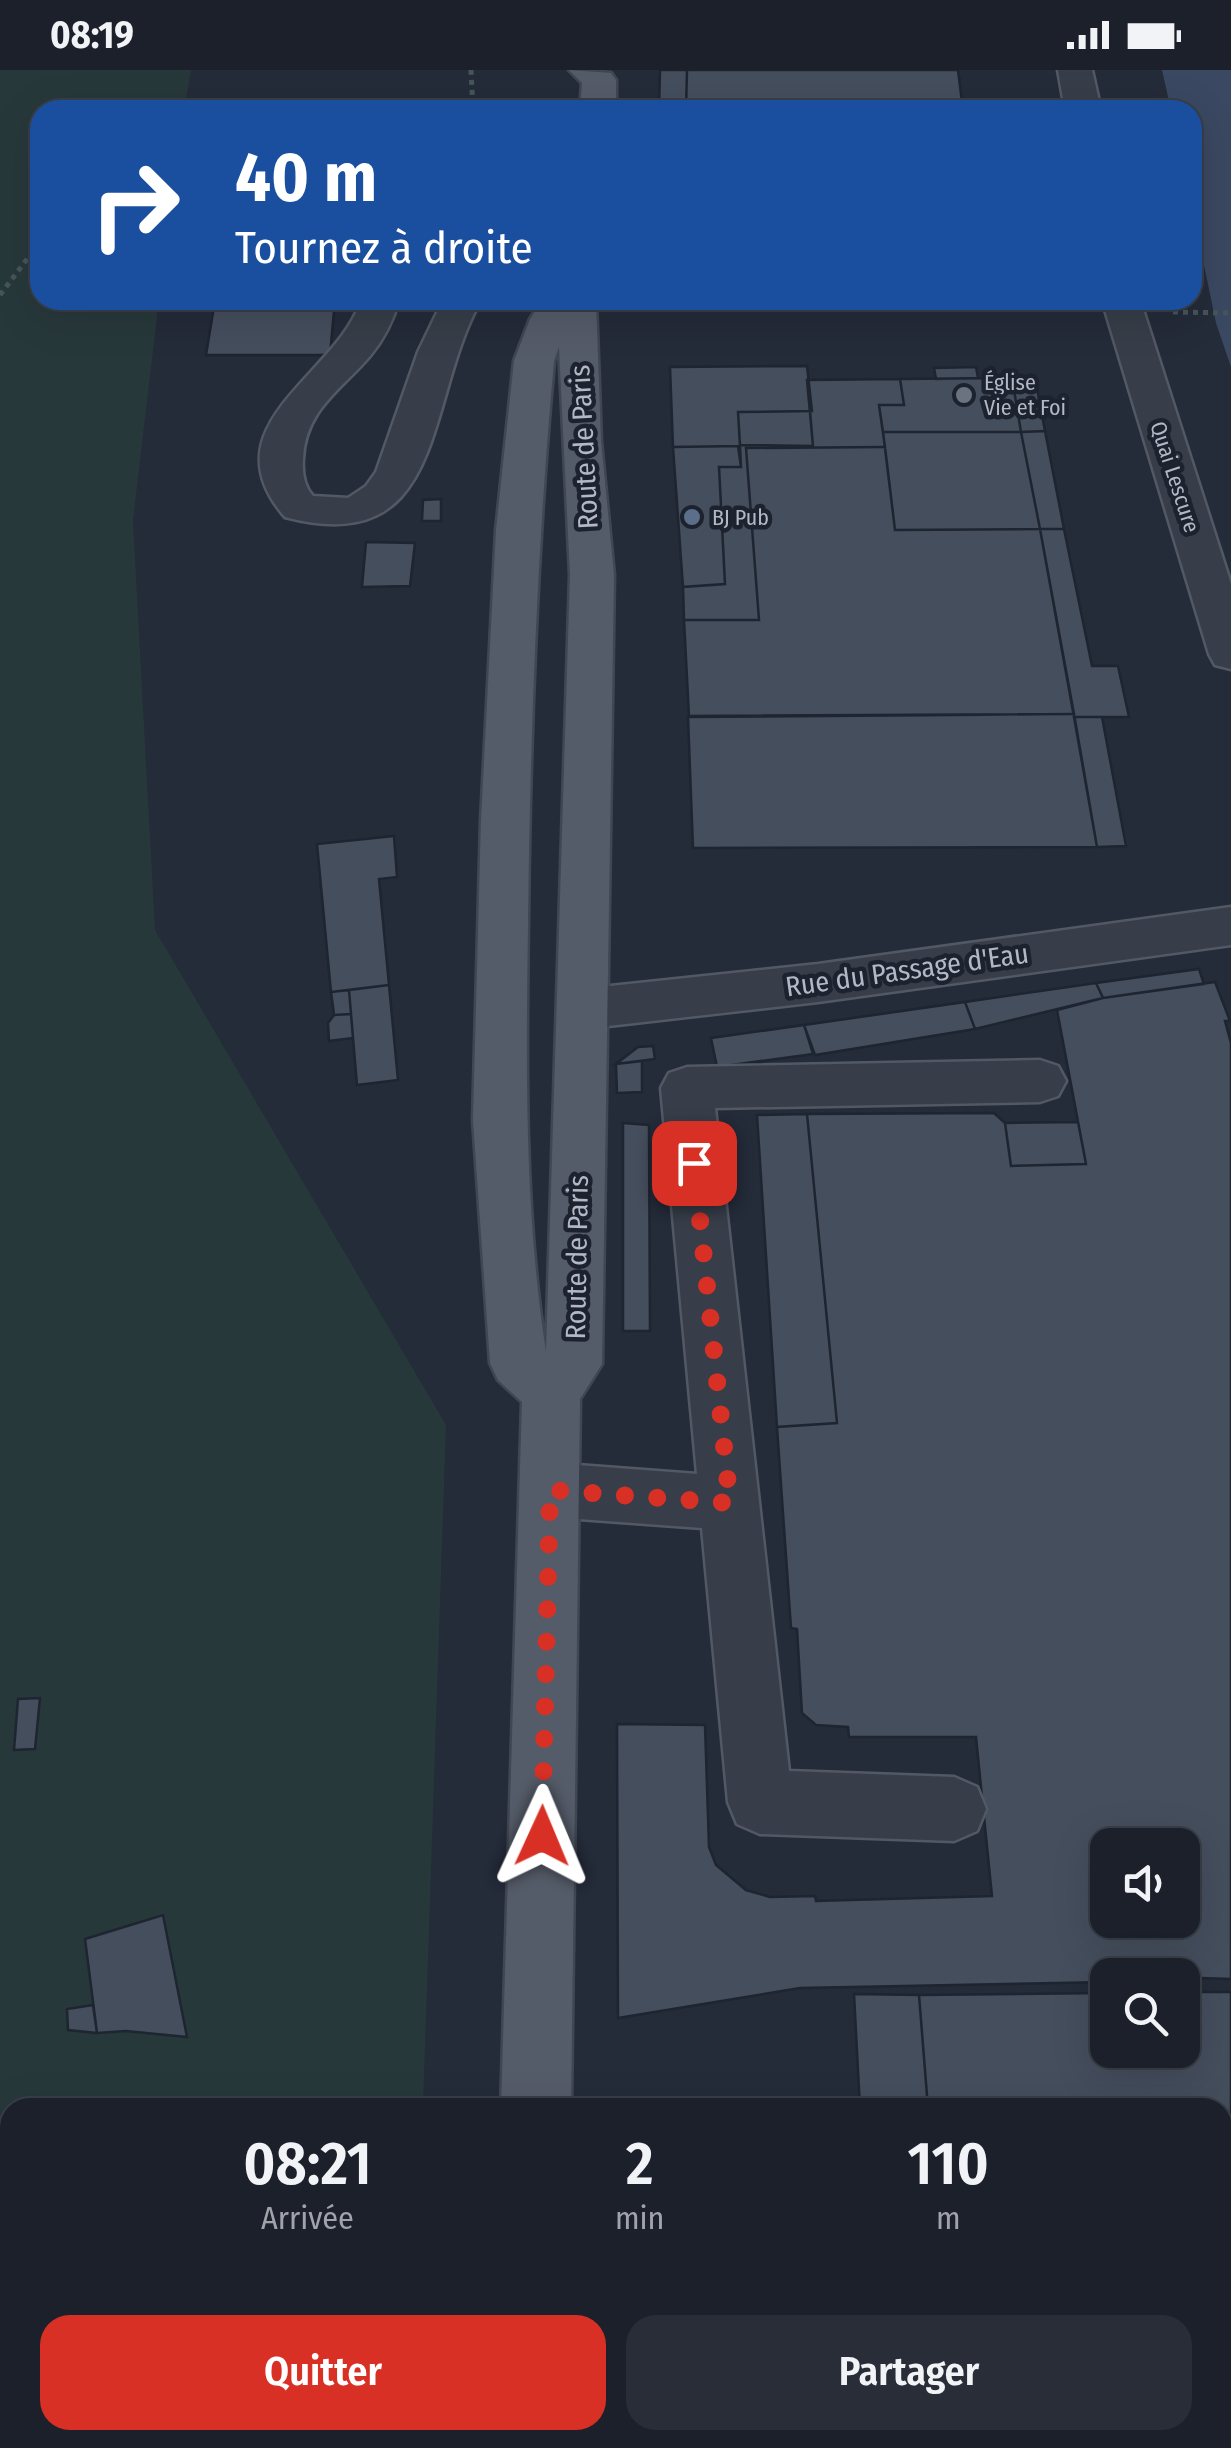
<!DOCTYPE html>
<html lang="fr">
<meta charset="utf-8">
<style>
body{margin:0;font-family:"Fira Sans Condensed",sans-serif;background:#282d37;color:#f1f3f6;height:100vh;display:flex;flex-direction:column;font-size:38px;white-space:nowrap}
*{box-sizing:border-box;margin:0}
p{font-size:32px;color:#a0a3a9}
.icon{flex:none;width:55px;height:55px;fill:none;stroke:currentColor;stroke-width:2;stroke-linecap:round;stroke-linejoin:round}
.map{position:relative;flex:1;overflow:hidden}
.details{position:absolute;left:0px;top:2028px;width:1232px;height:352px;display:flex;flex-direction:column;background:#1b202b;border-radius:30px 30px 0 0;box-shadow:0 10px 40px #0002,0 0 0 2px #393e47}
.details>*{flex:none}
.hud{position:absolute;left:30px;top:30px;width:1172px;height:210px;border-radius:30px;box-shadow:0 10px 40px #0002,0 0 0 2px #393e47;background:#1a4fa0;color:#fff;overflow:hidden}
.controls{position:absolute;left:1090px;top:1758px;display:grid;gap:20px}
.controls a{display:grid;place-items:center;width:110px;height:110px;border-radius:20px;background:#1b202b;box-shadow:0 10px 40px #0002,0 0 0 2px #393e47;font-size:50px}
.pin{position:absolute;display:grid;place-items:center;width:85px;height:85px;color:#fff;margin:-42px;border-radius:20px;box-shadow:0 5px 15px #0006}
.me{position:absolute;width:110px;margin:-55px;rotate:1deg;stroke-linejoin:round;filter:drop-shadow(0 0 8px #0008)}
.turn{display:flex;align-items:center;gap:35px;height:210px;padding:0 40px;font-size:45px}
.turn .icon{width:130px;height:130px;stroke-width:2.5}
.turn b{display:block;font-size:70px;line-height:85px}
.eta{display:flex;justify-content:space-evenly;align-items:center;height:170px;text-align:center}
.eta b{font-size:60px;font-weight:600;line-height:70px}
.cta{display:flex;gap:20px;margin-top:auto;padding:20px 40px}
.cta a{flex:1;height:115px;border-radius:30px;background:#d93025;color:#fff;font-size:40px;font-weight:600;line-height:115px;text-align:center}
.cta a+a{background:#282d37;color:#f1f3f6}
.status{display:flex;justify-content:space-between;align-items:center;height:70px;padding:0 50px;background:#1b202b;direction:ltr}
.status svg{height:28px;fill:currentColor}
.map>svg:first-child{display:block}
.green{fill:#27383b}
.water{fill:#3a4861}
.building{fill:#454e5d;stroke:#1e2530;stroke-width:2.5;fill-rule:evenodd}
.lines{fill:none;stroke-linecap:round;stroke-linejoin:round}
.minor-casing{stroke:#525864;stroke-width:5}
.major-casing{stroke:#404752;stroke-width:5}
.path{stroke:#455559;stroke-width:5;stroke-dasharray:5 5;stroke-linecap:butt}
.minor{fill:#373e49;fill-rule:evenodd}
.major{fill:#555c69;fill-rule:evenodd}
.route{stroke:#d93025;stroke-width:18;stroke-dasharray:0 32.4}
.worship-dot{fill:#6b7280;stroke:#1d232e;stroke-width:4}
.service-dot{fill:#5c6f8a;stroke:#1d232e;stroke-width:4}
.labels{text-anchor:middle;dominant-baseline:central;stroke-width:9;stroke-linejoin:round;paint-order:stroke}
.far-poi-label{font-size:22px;fill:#b2b8c5;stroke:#1d232e;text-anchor:start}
.far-street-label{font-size:22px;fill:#b2b8c5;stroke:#1d232e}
.street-label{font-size:28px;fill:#b2b8c5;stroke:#1d232e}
</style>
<div class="status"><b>08:19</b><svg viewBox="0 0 49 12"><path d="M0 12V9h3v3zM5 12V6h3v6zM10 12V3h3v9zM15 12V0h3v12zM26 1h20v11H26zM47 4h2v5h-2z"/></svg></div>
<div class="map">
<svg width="1231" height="2378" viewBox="0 0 1231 2378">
<rect width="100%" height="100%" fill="#242b39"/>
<!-- green -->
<path class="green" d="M0,0H191L184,40H40V230H159L133,450L155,860L446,1355L423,2037L10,2038V2370H412V2378H0Z"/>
<!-- water -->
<path class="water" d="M1162,0H1231V297L1216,253L1193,142L1192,40H1171Z"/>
<!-- building -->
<path class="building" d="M660,0H687L686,40H659Z
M687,0H958L963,40H686Z
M215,230H368L367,240L334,241L330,285H206Z
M807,296L812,341L738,342L740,376L673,377L670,297Z
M976,297L978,308L936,309L934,298Z
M1012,308H1035L1045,361L1021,362Z
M1012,308L1021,362H883L879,335H904L900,309Z
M900,309L904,335H879L885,377L746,378L759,550H684L683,517L725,514L719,397H741L740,375L813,376L807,310Z
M810,341L813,376L740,375L738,342Z
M1045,361L1064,459H1040L1021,362Z
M883,362H1021L1040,459L895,460Z
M738,376L741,397H719L725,514L683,517L673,377Z
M885,377L895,460L1040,459L1074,644L689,646L684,550H759L746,378Z
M441,429V451H422L423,430Z
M1040,459H1064L1092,596H1118L1129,647H1074Z
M366,472L415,473L410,516L362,517Z
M1074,644L1097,777L693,778L688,647Z
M1074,647H1102L1126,776L1097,777Z
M394,766L397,807L379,809L389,915L331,922L317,774Z
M1199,899L1204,914L1103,928L1096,913Z
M1215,912L1230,951H1225L1231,973V1909L1108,1905V1912L800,1918L618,1948L617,1654L705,1655L709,1777L716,1795L746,1820L770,1827L815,1826L816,1831L992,1826L976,1667H849L848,1657L816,1655L802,1643L797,1559L791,1558L777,1357L837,1353L807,1044L994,1043L1005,1053L1011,1096L1086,1094L1057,940L1103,928ZM1108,1775H1182V1850H1108Z
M1096,913L1103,928L975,959L965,932Z
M389,915L398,1010L357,1015L349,920Z
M349,920L351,944L334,945L331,922Z
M965,932L975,959L815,985L804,955Z
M351,944L353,968L329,971L328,953L334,945Z
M804,955L813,984L717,997L711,968Z
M653,976L655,989L616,994L638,977Z
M642,991V1022L617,1023L616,994Z
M807,1044L837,1353L777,1357L757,1045Z
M1078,1052L1086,1094L1011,1096L1005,1053Z
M623,1053L649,1055L650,1261H623Z
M40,1628L35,1679L14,1680L18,1629Z
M163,1845L187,1967L126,1961L97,1963L85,1869Z
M1182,1922H1231V2378H956L955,2370H1222V2038H928L919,1925L1108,1923V1980H1182Z
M854,1924L919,1925L928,2038H860Z
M93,1935L97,1963L68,1960L67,1939Z
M622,2370H690V2378H622Z
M775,2370H955L956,2378H775Z"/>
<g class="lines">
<defs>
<path id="minor" d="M1058,0H1092L1101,40H1065Z
M361,230H399C393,251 384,269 370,286C341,320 305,340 303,389C302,403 304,416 313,426L348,428L366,416L376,402L418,282L443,230H481C424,330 449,490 285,447C205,355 338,305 361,230Z
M1102,230H1140L1231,514V599L1215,595L1209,584Z
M1231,837V875L818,932L582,959L564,953L557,939L564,925L582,919L818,894Z
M1040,990L1058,996L1066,1011L1058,1026L1040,1032L715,1038L789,1701L954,1707L977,1717L986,1739L977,1761L954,1771L760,1764L737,1754L728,1732L702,1458L551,1447L530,1439L522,1420L530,1401L551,1393L697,1404L661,1018L669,1003L687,997Z"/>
<path id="major" d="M569,0L611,3L616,10V40H580L582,13Z
M542,230H596L601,371L614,505L602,1294L580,1329L571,2038H501L522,1332L498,1310L490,1293L473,1050L481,750L496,460L514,291L530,249ZM559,277L570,505L546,1282C524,1140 526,995 528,851C530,664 537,478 554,291Z
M494,2370H570V2378H494Z"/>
</defs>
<!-- minor casing -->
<use href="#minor" class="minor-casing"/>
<!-- major casing -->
<use href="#major" class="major-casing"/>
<!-- path -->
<path class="path" d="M471,0L473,40
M121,40L124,36L194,40
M0,225L40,172
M1173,242L1231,243"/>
<!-- minor -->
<use href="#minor" class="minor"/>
<!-- major -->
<use href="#major" class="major"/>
</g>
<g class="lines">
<!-- route -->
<path class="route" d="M542,1766L550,1420L730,1433L694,1093"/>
</g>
<!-- markers -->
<circle class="worship-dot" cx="964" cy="325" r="10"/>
<circle class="service-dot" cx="692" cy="447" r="10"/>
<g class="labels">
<!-- far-poi labels -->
<g class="far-poi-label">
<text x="984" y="312">Église<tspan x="984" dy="25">Vie et Foi</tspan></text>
<text x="712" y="447">BJ Pub</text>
</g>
<!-- far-street labels -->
<g class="far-street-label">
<text transform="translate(1175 407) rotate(72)">Quai Lescure</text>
</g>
<!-- street labels -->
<g class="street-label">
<text transform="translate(584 377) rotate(-93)">Route de Paris</text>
<text transform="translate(907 900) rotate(-8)">Rue du Passage d'Eau</text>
<text transform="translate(577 1187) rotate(-89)">Route de Paris</text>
</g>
</g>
</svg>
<div class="controls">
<a><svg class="icon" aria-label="sound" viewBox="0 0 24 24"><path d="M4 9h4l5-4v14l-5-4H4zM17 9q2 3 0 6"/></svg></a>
<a><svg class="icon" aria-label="search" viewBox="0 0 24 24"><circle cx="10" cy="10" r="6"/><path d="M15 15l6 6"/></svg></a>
</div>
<div class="pin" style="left:694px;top:1093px;background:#d93025"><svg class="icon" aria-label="arrive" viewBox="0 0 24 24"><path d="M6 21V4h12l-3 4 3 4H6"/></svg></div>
<svg class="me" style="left:542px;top:1766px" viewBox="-20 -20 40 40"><path d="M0-17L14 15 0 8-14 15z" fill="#d93025" stroke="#fff" stroke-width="4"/></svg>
<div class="hud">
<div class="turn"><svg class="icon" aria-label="right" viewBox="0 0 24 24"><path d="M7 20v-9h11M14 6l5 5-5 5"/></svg><div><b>40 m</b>Tournez à droite</div></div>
</div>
<section class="details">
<div class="eta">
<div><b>08:21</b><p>Arrivée</p></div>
<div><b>2</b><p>min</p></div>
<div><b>110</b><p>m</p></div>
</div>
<div class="cta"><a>Quitter</a><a>Partager</a></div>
</section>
</div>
